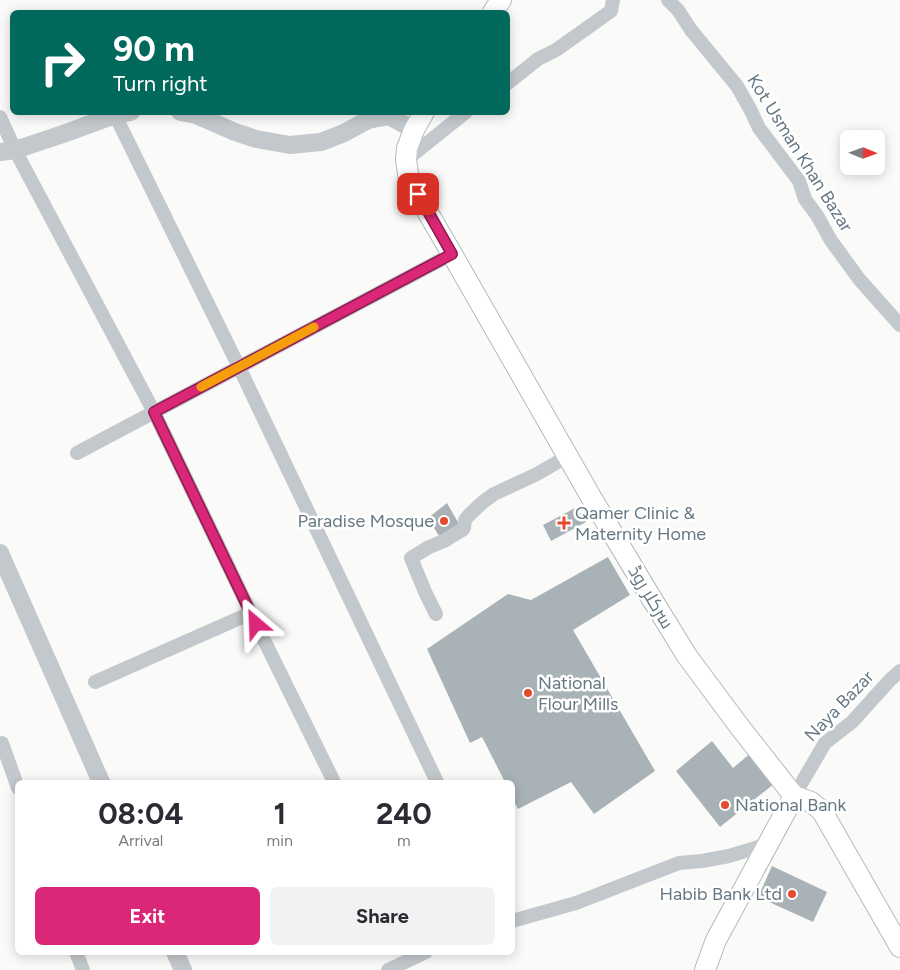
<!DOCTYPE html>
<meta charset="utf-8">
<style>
body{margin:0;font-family:Figtree,Cairo,sans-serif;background:#f2f2f3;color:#2b2b33;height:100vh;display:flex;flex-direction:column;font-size:19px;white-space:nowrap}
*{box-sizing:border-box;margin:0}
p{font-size:16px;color:#7c7c81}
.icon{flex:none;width:28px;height:28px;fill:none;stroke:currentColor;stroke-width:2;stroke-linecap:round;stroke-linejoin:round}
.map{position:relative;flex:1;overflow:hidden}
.drawer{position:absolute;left:15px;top:780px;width:500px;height:175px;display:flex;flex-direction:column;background:#fff;border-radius:8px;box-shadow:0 2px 12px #0003}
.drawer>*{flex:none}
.guide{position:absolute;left:10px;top:10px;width:500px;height:105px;border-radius:8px;box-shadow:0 2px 12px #0003;background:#00695c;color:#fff;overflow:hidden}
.needle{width:32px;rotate:91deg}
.tools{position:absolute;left:840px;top:130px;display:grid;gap:10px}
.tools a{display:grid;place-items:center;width:45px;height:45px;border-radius:8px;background:#fff;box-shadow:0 2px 12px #0003;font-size:25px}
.pin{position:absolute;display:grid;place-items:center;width:42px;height:42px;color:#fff;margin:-21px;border-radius:10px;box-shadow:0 2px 8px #0006}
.me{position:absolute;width:55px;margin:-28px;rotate:334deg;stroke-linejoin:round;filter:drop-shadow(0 0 4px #0008)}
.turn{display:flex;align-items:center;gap:18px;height:105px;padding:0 20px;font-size:22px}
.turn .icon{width:65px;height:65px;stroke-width:2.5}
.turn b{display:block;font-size:35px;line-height:42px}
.eta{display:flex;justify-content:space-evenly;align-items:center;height:85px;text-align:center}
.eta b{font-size:30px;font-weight:700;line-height:35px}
.action{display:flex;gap:10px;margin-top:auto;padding:10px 20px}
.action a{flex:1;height:58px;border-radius:8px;background:#db2777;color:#fff;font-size:20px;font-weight:700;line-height:58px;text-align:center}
.action a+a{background:#f2f2f3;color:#2b2b33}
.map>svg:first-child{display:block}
.building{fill:#a8b2b7}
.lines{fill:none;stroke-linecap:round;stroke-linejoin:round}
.secondary-casing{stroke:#b3babf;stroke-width:22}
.minor{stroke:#c3c8cc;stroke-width:14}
.tertiary{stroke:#c3c8cc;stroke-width:18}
.secondary{stroke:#fff;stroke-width:20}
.route-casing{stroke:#8e194d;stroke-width:12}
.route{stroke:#db2777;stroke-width:9}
.slow{stroke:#f59e0b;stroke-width:9}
.poi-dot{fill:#e44b2e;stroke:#fff;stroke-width:2}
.labels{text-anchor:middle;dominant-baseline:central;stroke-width:5;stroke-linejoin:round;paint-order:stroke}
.street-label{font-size:18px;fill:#657883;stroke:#fff}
.poi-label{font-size:18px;fill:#657883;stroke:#fff;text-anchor:start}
</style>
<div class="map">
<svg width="900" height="970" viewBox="0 0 900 970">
<rect width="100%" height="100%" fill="#fafaf8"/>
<!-- building -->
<path class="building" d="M447,503L459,524L439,536L428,518Z
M577,507L586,522L551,541L543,525Z
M608,557L630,595L573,630L655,771L594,814L571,782L518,809L512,798V782H505L482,737L470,743L427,649L508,594L531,600Z
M712,741L733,768L751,753L775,783L720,827L676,771Z
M772,866L827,892L813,922L758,897Z"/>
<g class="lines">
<defs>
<path id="secondary" d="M493,12L501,0
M424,112L414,130L407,148L406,160L409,180L452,254L591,497L644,586L687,656L739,726L794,796L811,802L822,811L900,947
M705,970L716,940L794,796"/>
</defs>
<!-- secondary casing -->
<use href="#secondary" class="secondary-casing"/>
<!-- minor -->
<path class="minor" d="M668,0L678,10L691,30L737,86L750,109L759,128L799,181L805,199L818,217L830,239L859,279L900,325
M508,83L538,59L556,50L611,11L613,0
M115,115L239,367L437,782
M0,117L15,150L154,412L262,636L334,782
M406,160L466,112
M77,453L452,254
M436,614L426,594L411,558L429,547L444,541L462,530L464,528L465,520L469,515L483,502L494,494L537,474L568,456
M95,682L251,613
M2,743L18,788
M794,796L825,743L852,722L890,680L900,671
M512,921L576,903L679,863L702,861L729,856L768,844
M76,952L83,970
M388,970L426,952"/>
<!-- tertiary -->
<path class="tertiary" d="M180,112L196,115L235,132L256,139L290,145L321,142L344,133L368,120L389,116L414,130
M0,152L15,150L63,134L115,115L131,112
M0,553L101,782
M175,952L183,970"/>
<!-- secondary -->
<use href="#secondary" class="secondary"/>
</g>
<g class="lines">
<defs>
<path id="route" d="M256,624L154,412L452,254L418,194"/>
</defs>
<!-- route casing -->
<use href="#route" class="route-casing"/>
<!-- route -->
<use href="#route" class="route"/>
<!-- slow -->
<path class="slow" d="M201,387L314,327"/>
</g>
<!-- markers -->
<g class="poi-dot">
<circle cx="444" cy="521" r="5"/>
<path d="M561.5 515.5h5v5h5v5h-5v5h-5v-5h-5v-5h5z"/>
<circle cx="528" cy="693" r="5"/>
<circle cx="725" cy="805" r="5"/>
<circle cx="792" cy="894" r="5"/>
</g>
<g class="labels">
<!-- street labels -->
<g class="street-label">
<text transform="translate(800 153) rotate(58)">Kot Usman Khan Bazar</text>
<text transform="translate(651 597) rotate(59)">سرکلر روڈ</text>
<text transform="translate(839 706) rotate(-46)">Naya Bazar</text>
</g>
<!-- poi labels -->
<g class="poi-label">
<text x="575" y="513">Qamer Clinic &amp;<tspan x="575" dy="21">Maternity Home</tspan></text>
<text x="434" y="521" text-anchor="end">Paradise Mosque</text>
<text x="538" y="683">National<tspan x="538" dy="21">Flour Mills</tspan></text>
<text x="735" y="805">National Bank</text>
<text x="782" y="894" text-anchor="end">Habib Bank Ltd</text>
</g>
</g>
</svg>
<div class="tools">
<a><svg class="needle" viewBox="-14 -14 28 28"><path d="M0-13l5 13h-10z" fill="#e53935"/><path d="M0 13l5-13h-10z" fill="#7c7c81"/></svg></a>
</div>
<div class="pin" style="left:418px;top:194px;background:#d93025"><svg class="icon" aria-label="arrive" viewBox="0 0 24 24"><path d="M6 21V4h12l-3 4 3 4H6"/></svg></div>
<svg class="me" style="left:256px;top:624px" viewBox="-20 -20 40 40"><path d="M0-17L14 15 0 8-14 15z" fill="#db2777" stroke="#fff" stroke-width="4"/></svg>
<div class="guide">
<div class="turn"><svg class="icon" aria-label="right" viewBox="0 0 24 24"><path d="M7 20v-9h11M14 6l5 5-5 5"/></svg><div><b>90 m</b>Turn right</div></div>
</div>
<section class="drawer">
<div class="eta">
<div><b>08:04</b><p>Arrival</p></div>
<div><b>1</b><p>min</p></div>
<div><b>240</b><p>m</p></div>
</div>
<div class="action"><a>Exit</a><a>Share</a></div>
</section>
</div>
